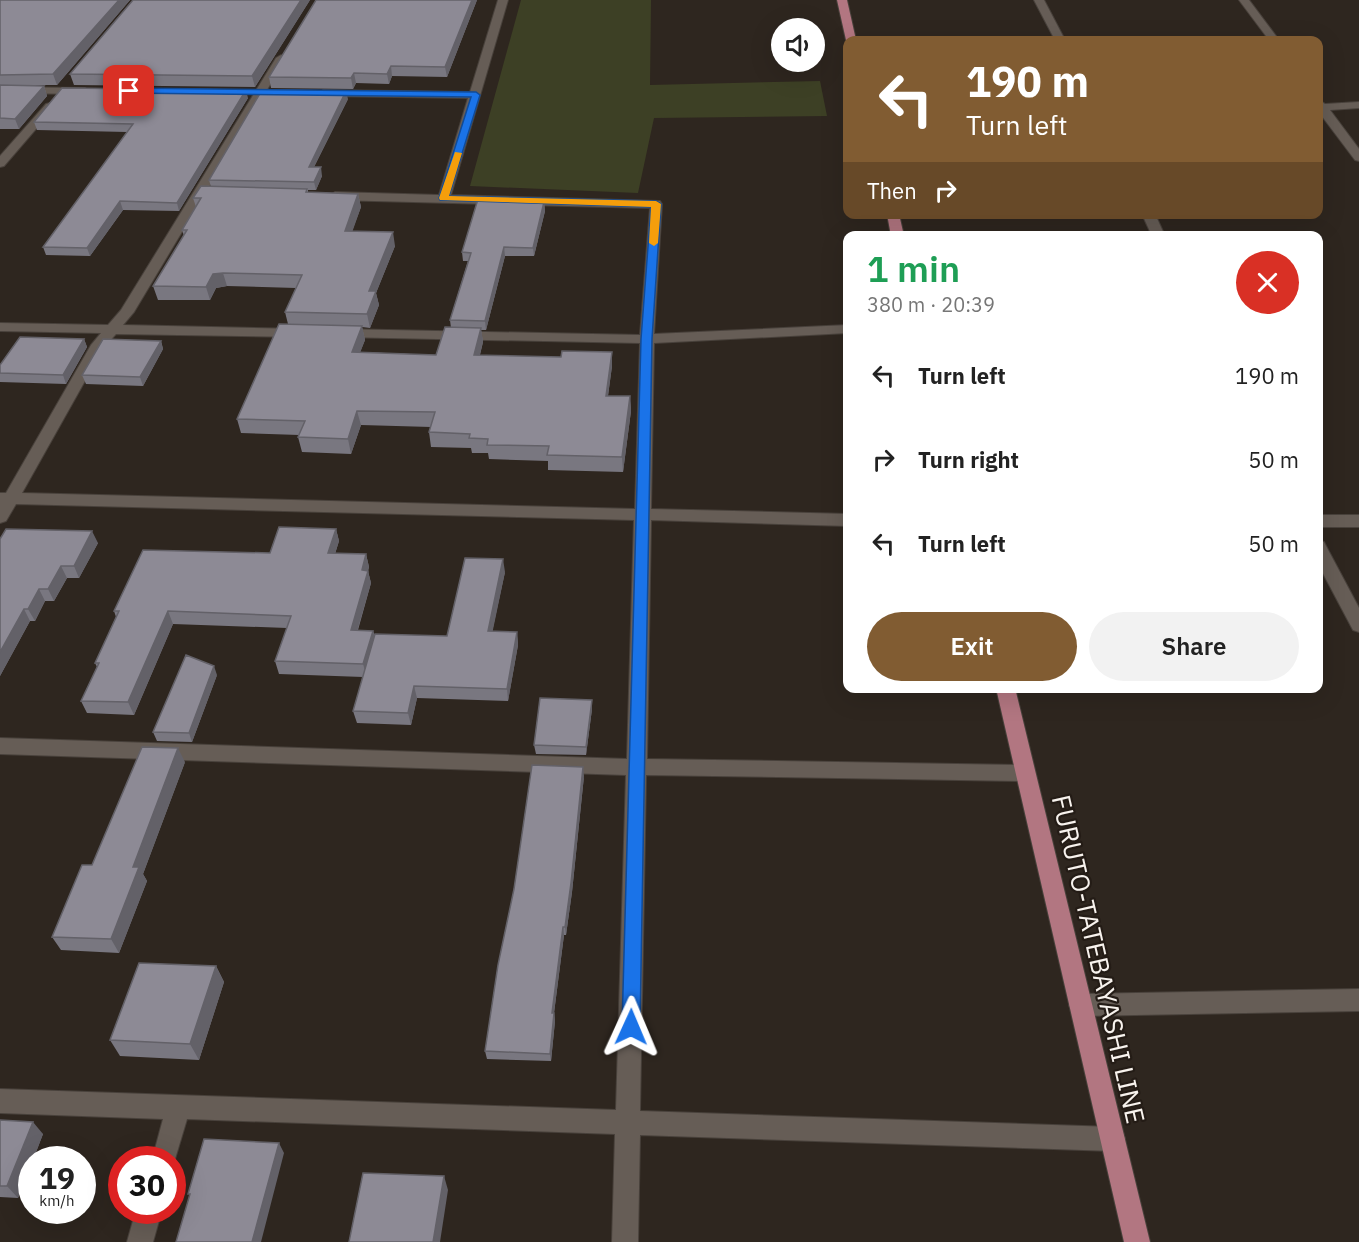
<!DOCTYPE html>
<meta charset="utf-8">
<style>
body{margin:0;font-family:"IBM Plex Sans",sans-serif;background:#f2f2f2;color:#222;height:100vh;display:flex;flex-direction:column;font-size:22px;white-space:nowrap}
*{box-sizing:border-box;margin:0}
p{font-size:20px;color:#767676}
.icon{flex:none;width:33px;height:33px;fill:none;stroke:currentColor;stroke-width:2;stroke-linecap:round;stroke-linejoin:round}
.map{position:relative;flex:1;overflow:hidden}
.drawer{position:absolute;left:843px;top:231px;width:480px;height:462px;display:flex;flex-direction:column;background:#fff;border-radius:12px;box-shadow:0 6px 24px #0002}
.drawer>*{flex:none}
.guide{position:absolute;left:843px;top:36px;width:480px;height:183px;border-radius:12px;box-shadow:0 6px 24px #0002;background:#815c32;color:#fff;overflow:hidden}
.buttons{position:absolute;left:771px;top:18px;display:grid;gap:12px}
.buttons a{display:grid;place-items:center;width:54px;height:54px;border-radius:50%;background:#fff;box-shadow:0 6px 24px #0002;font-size:30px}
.speed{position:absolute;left:18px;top:1146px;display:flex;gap:12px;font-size:30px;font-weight:700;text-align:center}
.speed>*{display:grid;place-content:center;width:78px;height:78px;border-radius:50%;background:#fff;box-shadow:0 6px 24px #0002;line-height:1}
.speed small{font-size:15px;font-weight:400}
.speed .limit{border:9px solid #d22;background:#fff;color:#111}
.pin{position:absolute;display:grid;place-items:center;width:51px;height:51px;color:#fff;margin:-26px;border-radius:12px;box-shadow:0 3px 9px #0006}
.me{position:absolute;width:66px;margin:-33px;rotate:1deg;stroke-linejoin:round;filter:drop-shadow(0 0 4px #0008)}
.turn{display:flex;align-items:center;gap:21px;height:126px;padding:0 24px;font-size:27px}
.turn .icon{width:78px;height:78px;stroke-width:2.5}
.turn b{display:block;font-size:42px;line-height:51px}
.then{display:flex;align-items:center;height:57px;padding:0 24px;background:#0003;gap:12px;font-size:22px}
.round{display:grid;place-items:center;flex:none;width:63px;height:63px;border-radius:32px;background:#f2f2f2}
.headline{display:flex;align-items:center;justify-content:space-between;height:102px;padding:0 24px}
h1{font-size:36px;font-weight:600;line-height:45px;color:#1e9e55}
.cta{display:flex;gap:12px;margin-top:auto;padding:12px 24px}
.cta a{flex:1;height:69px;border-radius:36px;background:#815c32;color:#fff;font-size:24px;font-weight:600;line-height:69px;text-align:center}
.cta a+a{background:#f2f2f2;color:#222}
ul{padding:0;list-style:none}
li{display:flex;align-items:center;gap:18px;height:84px;padding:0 24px}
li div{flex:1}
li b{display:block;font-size:22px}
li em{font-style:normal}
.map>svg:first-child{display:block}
.green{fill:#3d4025}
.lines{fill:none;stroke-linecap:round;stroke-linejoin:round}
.minor-casing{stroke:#48413b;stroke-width:2}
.major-casing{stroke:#48413b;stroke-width:2}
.minor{fill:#665d56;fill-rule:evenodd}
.major{fill:#b27681;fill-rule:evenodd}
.wall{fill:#797780}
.shaded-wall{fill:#636168}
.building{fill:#8d8a95;stroke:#636168;stroke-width:1.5}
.route{fill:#1a73e8;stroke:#114b97;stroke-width:1.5}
.slow{fill:#f59e0b}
.labels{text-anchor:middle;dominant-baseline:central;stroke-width:4.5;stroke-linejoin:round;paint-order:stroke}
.near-street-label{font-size:26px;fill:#f8f3ee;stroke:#241c16}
</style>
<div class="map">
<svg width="1359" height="1242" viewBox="0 0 1359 1242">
<rect width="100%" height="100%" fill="#2e261f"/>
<!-- green -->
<path class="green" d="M521,0H651L650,85L820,81L827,116L654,118L638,193L470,186Z"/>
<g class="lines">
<defs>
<path id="minor" d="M498,0H508L451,195L660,201L662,204L654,334L848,325V333L654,343L651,509L848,514V526L651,520L647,759L1025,765L1032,767L1035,773L1032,779L1025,781L646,775L640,1111L1113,1127L1122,1130L1125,1139L1122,1148L1113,1151L640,1135L638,1242H612L615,1134L187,1119L172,1169V1160H152L163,1119L0,1113V1089L616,1110L626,775L0,754V738L627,759L634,520L16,504L6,521L0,523V493H6L91,345L101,333L0,331V323L108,325L121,310L276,58L281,55L286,58L134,312L123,325L300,329L307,333L300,337L116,334L104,347L22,493L635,509L640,343L340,337L333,333L340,329L640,335L650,208L335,200L329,196L335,192L439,195L468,98L323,96L318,93L323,90L470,92Z
M1034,0H1044L1065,40H1055Z
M1239,0H1249L1279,40H1269Z
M0,87L85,88L90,91L85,94L0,93Z
M1318,99L1325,104L1359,102V108L1330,110L1359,149V161L1355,160L1318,111Z
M50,103L54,104V108L4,166L0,167V156L46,104Z
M1142,214H1155L1165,236H1152Z
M1318,515H1359V527H1318Z
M1318,540L1324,542L1326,546L1359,608V632L1353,630L1318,564Z
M1359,989V1011L1081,1016L1073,1013L1069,1005L1073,997L1081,994Z
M136,1210H162L153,1242H127Z"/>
<path id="major" d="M837,0H847L856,40L848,42L846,40Z
M887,214H899L904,236H891Z
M996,688H1015L1150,1242H1124Z"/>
</defs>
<!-- minor casing -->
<use href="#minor" class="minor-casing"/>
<!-- major casing -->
<use href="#major" class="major-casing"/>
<!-- minor -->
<use href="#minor" class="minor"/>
<!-- major -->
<use href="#major" class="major"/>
</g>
<!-- wall -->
<path class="wall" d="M0,0H130L57,85H18L44,86L47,96L19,129H0Z
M310,0L255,87L74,85L70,74Z
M477,0L447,77L392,76L389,84L356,83L353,89L271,88L269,77Z
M248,98L179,211L123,210L90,256L46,255L43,247L127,132L37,130L34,122Z
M348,99L314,167L322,176L316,190H308V192L358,194L361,207L352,231L395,246L376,293L379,305L370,328L362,327L365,340L360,352L436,355L451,328L450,320L468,261H463L462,252L544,202L545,211L534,256H505L486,330H481L483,342L480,355L612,366L608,396H630L631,411L623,472L548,470V461L489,459L488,453H472L471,448L431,447L429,432L431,427L361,425L351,454L302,452L298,437L299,435L241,433L237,419L288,324L285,312L296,288L227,286L216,288L210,300H158L153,286L184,236L182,230L196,207L193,198L211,187L209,180Z
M84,339L87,347L66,384L0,382V365Z
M161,341L163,349L143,386L86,384L82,375Z
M336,529L339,541L335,554H366L369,567L368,571L371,583L358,630L373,631L375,636H447L505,572L492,632H517L518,645L508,701L417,698L411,725L357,723L353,711L363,677L279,674L275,661L287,628L173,624L134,715L87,713L81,701L97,667L95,663L116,617L114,611Z
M0,539L98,543L79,578H67L54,601H45L35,621H30L0,676Z
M217,675L192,742L157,741L153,732Z
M592,709L586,755L536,754L534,745Z
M185,762L143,874L147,881L119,953L61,950L52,937L92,865Z
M584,776L572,892L566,935H564L554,1013L555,1021L551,1061L487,1059L485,1051Z
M216,966L224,982L199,1060L120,1056L110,1040Z
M0,1120L43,1134L33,1160H32V1163L18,1198L0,1197Z"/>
<!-- shaded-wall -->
<path class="shaded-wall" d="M119,0H130L57,85L53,74Z
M301,0H310L255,87L252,76Z
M472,0H477L447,77L445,67Z
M391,66L392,76L389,84L387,74Z
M354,73L356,83L353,89L351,78Z
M44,86L47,96L19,129L15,119Z
M246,90L248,98L179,211L177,203Z
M346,91L348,99L310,175L309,167Z
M321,167L322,176L316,190L314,182Z
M358,194L361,207L348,244L345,231Z
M120,201L123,210L90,256L87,248Z
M544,202L545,211L534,256L533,248Z
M393,232L395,246L376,293L379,305L370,328L367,314L369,291Z
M504,247L505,256L486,330L485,321Z
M223,273L227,286L216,288L210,300L206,287L213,274Z
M362,326L365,340L355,366L352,352Z
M481,328L483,342L476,369L474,355Z
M84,339L87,347L66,384L63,375Z
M161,341L163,349L143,386L140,377Z
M612,352V366L606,410V396Z
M630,396L631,411L623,472L622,457Z
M357,411L361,425L351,454L348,439Z
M336,529L339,541L331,566L328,553Z
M92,531L98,543L79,578L74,566Z
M366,554L369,567L365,582L362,570Z
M503,559L505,572L490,644L488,631Z
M61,566L67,578L54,601L48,589Z
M368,571L371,583L354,642L351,630Z
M39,589L45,601L35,621L28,609Z
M24,609L30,621L0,676V652Z
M168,611L173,624L134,715L128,702Z
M373,631L376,643L367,677L363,664Z
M517,632L518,645L508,701L507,689Z
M214,666L217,675L192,742L189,733Z
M414,686L417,698L411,725L408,713Z
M592,700V709L586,755V747Z
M178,748L185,762L143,874L147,881L119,953L111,939L133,867Z
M583,767L584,776L572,892L566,935L565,927Z
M563,927L564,935L554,1013L555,1021L551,1061L550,1054L552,1013Z
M216,966L224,982L199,1060L190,1044Z
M33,1122L43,1134L33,1160H32V1163L18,1198L7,1186Z
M279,1143L284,1153L261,1242H252Z
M444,1176L448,1190L440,1242H433Z"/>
<!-- building -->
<path class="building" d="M0,0H119L53,74L0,75Z
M133,0H301L252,76L70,74Z
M316,0H472L445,67L391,66L387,74L354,73L351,78L269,77Z
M0,85L44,86L15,119L0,118Z
M62,88L246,90L177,203L120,201L87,248L43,247L133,124L34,122Z
M262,90L346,91L309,167H321L314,182L209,180Z
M201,186L307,189L306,192L358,194L345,231L393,232L369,291H376L367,314L285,312L302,275L223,273L213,274L206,287L153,286L187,230H182L201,198H193Z
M478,199L544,202L533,248L504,247L485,321L450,320L471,253L462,252Z
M279,324L362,326L352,352L436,355L445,327L481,328L474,355L561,357L562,351L612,352L606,396H630L622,457L547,455L549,446L487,445L488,439L469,438L470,434L429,432L435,412L357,411L348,439L298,437L305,421L237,419Z
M20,337L84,339L63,375L0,373V365Z
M103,339L161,341L140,377L82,375Z
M279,527L336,529L328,553L366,554L362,570L368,571L351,630L373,631L363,664L275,661L291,616L168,611L128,702L81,701L99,663H95L119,611H114L143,550L270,553Z
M6,529L92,531L74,566H61L48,589H39L28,609H24L0,652V539Z
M465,558L503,559L488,631L517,632L507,689L414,686L408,713L353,711L375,634L447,636Z
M186,655L214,666L189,733L153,732Z
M540,698L592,700L586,747L534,745Z
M142,747L178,748L133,867H139L111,939L52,937L82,865H92Z
M532,765L583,767L571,883L565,927H563L552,1013H554L550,1054L485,1051L498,965L514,889Z
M139,963L216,966L190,1044L110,1040Z
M0,1120L33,1122L7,1186H0Z
M204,1139L279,1143L252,1242H176L190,1194H188Z
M363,1173L444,1176L433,1242H349Z"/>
<!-- route -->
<path class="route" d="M129,88L476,92L480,95L449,196L656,201L661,204L652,339L640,1027L638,1033L631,1036L625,1033L622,1027L641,339L651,207L440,200L439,198L471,97L126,93V89Z"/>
<!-- slow -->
<path class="slow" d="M455,152L462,153L449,196L656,201L661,204L658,243L654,246L649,243L651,207L440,200L439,198Z"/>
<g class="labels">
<!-- near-street labels -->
<g class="near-street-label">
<text transform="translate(1099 959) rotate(77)">FURUTO-TATEBAYASHI LINE</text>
</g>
</g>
</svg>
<div class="buttons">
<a><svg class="icon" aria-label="sound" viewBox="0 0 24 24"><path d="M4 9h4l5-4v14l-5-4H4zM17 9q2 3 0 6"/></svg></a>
</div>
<div class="speed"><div>19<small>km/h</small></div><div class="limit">30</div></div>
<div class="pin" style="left:129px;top:91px;background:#d93025"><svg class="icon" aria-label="arrive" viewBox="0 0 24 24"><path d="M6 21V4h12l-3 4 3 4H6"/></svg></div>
<svg class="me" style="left:631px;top:1027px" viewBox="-20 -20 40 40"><path d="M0-17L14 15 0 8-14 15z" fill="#1a73e8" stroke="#fff" stroke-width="4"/></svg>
<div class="guide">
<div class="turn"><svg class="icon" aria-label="left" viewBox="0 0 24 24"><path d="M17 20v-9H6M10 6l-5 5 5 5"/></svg><div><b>190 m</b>Turn left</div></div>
<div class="then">Then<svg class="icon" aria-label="right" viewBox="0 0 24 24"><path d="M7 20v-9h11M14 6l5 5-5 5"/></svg></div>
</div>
<section class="drawer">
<div class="headline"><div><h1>1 min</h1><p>380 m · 20:39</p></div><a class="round" style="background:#d93025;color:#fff"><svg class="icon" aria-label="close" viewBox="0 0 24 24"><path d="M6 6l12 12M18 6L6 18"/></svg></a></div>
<ul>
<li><svg class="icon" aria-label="left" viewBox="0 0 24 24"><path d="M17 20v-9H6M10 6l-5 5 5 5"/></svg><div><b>Turn left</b></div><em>190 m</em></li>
<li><svg class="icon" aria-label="right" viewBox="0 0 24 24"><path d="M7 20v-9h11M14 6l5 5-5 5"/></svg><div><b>Turn right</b></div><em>50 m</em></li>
<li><svg class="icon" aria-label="left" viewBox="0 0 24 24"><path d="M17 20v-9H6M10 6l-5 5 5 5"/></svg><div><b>Turn left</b></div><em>50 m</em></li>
</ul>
<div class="cta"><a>Exit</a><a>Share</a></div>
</section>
</div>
